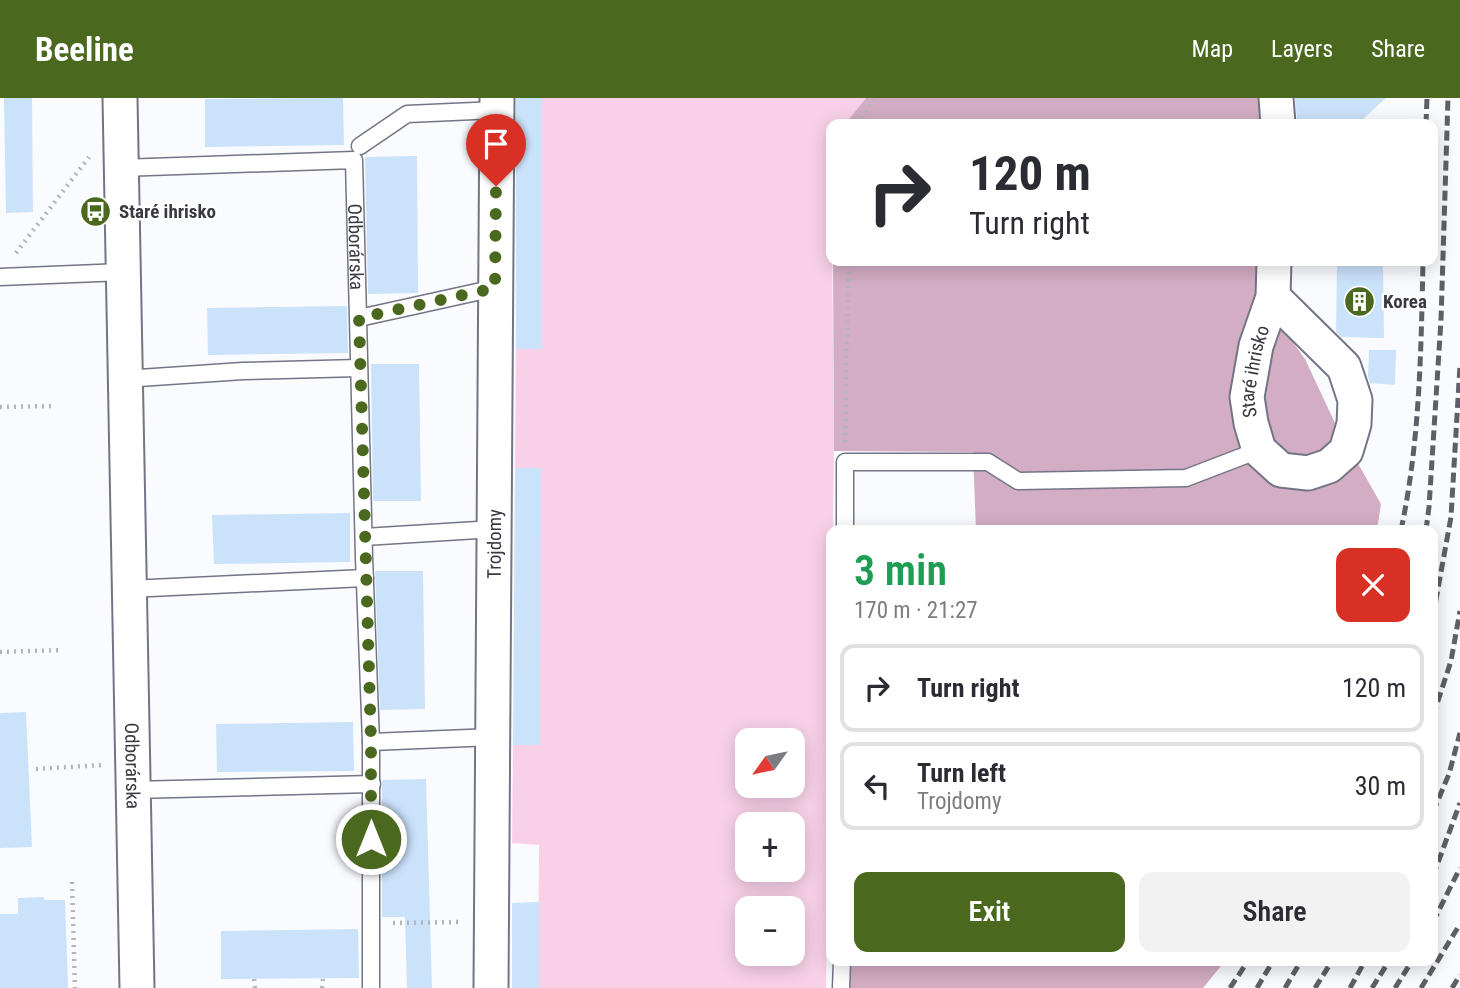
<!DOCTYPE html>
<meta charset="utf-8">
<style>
body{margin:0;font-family:"Roboto Condensed",sans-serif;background:#f2f2f3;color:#2b2b33;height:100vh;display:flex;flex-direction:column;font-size:26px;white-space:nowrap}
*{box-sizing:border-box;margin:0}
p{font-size:23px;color:#7c7c81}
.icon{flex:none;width:38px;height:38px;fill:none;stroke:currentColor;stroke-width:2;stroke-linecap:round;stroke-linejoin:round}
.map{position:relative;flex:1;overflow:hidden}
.panel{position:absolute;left:826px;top:427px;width:612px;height:441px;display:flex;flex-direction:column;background:#fff;border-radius:14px;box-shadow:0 4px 18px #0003}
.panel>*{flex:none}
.hud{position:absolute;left:826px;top:21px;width:612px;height:147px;border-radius:14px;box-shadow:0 4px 18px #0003;background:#fff;color:#2b2b33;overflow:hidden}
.needle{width:46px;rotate:237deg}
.fabs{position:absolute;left:735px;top:630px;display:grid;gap:14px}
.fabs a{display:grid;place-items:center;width:70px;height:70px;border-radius:14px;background:#fff;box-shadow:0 4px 18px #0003;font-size:35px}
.pin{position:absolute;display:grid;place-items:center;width:60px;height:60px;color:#fff;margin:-72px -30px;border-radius:50% 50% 50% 0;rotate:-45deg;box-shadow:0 0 7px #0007}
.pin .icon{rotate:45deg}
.me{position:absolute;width:77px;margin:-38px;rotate:0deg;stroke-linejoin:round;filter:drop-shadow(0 0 5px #0008)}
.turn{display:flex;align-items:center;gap:24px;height:147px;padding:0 28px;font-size:32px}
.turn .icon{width:91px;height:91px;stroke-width:2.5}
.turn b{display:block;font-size:49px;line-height:60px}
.round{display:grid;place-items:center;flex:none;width:74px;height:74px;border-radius:14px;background:#f2f2f3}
.head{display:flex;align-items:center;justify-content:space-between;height:119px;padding:0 28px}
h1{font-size:42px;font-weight:600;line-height:52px;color:#1e9e55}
.button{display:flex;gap:14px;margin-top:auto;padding:14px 28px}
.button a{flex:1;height:80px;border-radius:14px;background:#4b691e;color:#fff;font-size:28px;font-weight:600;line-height:80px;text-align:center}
.button a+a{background:#f2f2f3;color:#2b2b33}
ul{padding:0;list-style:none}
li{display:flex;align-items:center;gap:21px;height:88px;margin:0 14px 10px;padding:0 14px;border:4px solid #e1e1e2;border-radius:14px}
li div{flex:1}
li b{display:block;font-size:26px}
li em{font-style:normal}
header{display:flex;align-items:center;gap:42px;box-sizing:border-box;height:98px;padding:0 35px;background:#4b691e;color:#fff}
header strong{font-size:33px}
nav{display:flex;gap:38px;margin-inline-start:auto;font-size:24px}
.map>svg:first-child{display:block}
.green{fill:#f8d1e8;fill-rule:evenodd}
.forest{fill:#d3adc3}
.building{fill:#cbe2fb}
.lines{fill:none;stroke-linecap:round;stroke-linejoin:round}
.service-casing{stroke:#737586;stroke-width:19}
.minor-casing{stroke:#737586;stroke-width:37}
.path{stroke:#b4b5ba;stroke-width:4.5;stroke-dasharray:2 5;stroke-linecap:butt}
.service{stroke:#fff;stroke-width:16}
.minor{stroke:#fff;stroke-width:33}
.rail{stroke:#5f6067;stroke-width:5;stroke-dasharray:10 5;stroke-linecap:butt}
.route{stroke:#4b691e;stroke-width:12;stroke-dasharray:0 21.6}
.labels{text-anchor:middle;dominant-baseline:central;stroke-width:5;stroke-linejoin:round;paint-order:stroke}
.poi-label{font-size:19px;font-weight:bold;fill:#393941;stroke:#fff;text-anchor:start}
.street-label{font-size:19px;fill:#393941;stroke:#fff}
</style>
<header>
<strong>Beeline</strong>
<nav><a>Map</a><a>Layers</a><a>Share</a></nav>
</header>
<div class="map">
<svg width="1460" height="890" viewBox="0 0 1460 890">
<rect width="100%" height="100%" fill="#fafbff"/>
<!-- green -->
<path class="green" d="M542,0H866L845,26H831L834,353L826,890H538L539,747L512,745L513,647L540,370H515L516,251H542ZM747,642H793V688H747ZM747,726H793V772H747ZM747,810H793V856H747Z"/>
<!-- forest -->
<path class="forest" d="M866,0H1260V26H845Z
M833,163H1257L1255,192L1305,261L1335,325L1381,406L1377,432H976L973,354L834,353Z
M839,863H1225L1203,890H839Z"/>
<!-- building -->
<path class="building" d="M4,0H32L33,114L6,115Z
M343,0L344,47L205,49V1Z
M516,0H542V251H516Z
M1295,0H1386L1361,23L1297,21Z
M417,58L418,195L368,196L365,59Z
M1337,163H1383L1384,240L1341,239L1336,234Z
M347,208L348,255L208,257L207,210Z
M1369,252H1396L1395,287L1370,285L1368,279Z
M371,266H419L421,403H373Z
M515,370H541L540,647H513Z
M350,415V464L214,466L212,417Z
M375,473H423L425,611L380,612Z
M26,614L32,749L0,750V615Z
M353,624L354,673L217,674L216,626Z
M426,681L432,890H407L405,819H382V682Z
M44,799V802H65L68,890H0V816H18V800Z
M539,804V890H512V805Z
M358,831L359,880L221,881V833Z"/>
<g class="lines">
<defs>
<g id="service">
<path d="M360,48L407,16L497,12"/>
<path id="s1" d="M121,70L354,62L364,459L371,644V890"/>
<path d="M0,179L123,174"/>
<path d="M359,220L495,190"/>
<path d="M124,281L243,273L359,270"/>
<path d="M845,432V364H988L1018,383L1186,380L1259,352"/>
<path d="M364,439L494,431"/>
<path d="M129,491L365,480"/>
<path d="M371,644L493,639"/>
<path d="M133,692L372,686"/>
<path d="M841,890L842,863"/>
</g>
<g id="minor">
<path id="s2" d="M120,0L137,890"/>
<path d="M1276,0L1278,26"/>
<path id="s3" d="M1273,199L1344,269L1355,302L1354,326L1346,353L1329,368L1308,375L1281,372L1259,352L1251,325L1247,299L1256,248L1273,199L1274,163"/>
<path id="s4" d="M491,890L497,0"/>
</g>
</defs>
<!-- service casing -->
<use href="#service" class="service-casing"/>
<!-- minor casing -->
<use href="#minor" class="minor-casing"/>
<!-- path -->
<path class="path" d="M858,26L875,0
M16,155L89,59
M0,309L51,308
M845,344L849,163
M0,554L62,552
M36,671L102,667
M72,784L75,890
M393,825L461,824
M254,881L255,890
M322,890L323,880"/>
<!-- service -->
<use href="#service" class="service"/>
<!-- minor -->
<use href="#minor" class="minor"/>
<!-- rail -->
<path class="rail" d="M1426,26L1427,0
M1401,432C1420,343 1421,253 1423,163
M1426,432L1429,409L1441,222L1448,0
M1433,518L1451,419L1460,267
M1433,618L1451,563L1460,513
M1433,714L1449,676L1460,635
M1433,778L1460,705
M1433,824L1460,770
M1230,890L1248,863
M1257,890L1273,863
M1285,890L1301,863
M1315,890L1332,863
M1350,890L1365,863
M1372,890L1389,863
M1395,890L1412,863
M1421,890L1460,826
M1452,890L1460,877"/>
</g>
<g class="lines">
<!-- route -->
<path class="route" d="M371,741V644L359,220L495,190L496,88"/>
</g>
<!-- icons -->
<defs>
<symbol id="bus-disc" viewBox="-11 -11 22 22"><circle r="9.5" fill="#4b691e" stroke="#fff"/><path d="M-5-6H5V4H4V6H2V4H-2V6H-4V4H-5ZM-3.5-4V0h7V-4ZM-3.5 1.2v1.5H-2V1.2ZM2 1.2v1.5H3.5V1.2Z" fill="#fff"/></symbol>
<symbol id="building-disc" viewBox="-11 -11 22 22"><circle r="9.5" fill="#4b691e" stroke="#fff"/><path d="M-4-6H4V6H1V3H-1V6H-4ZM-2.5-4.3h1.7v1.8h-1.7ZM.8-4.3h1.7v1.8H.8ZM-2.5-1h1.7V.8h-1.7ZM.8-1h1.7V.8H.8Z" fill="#fff"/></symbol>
</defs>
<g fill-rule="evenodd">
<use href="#bus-disc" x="78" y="96" width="35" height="35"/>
<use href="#building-disc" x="1342" y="186" width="35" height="35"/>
</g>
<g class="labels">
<!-- poi labels -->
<g class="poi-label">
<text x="119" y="113">Staré ihrisko</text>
<text x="1383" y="203">Korea</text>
</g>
<!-- street labels -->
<g class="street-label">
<text stroke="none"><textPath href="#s1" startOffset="320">Odborárska</textPath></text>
<text stroke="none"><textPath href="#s3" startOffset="369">Staré ihrisko</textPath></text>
<text stroke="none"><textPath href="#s4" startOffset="444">Trojdomy</textPath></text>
<text stroke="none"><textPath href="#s2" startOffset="668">Odborárska</textPath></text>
</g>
</g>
</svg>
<div class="fabs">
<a><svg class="needle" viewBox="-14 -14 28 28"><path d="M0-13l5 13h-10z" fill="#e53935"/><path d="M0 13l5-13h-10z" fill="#7c7c81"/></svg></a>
<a>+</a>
<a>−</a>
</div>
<div class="pin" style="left:496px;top:88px;background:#d93025"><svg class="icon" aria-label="arrive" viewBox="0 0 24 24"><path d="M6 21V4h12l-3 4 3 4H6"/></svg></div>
<svg class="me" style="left:371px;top:741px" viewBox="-20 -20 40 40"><circle r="17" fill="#4b691e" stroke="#fff" stroke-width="3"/><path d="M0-11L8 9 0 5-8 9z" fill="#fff"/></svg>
<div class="hud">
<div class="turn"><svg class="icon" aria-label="right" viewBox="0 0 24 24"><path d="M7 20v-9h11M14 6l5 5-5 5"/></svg><div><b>120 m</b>Turn right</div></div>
</div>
<section class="panel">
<div class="head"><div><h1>3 min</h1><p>170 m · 21:27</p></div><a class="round" style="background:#d93025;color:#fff"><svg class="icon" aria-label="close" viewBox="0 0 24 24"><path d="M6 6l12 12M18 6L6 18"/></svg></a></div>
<ul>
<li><svg class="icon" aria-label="right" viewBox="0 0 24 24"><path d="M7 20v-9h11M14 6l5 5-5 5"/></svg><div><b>Turn right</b></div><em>120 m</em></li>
<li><svg class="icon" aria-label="left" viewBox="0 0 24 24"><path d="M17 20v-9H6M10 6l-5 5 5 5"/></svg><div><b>Turn left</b><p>Trojdomy</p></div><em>30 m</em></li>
</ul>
<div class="button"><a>Exit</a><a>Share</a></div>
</section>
</div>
